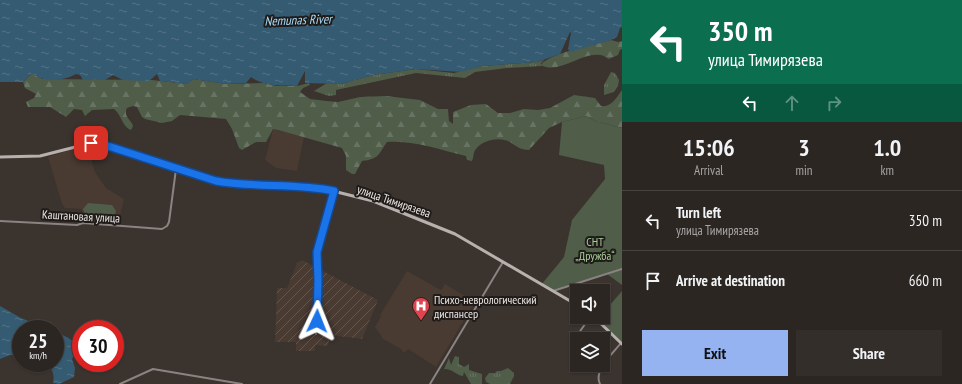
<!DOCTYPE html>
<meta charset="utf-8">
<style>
body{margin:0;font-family:"PT Sans Narrow",sans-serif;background:#342e2a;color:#f1f3f6;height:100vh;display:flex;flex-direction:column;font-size:15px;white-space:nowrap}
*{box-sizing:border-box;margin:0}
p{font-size:13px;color:#a6a5a5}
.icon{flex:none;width:22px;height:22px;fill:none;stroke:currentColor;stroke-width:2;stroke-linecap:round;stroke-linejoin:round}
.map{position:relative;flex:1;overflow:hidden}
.panel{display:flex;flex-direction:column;background:#2c2622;width:340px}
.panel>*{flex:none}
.hud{background:#0b6e4f;color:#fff;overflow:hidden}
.tools{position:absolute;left:570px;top:284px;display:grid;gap:8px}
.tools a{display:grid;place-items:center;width:40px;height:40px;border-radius:0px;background:#2c2622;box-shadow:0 1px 3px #0004,0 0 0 1px #484340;font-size:20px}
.speed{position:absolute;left:12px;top:320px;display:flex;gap:8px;font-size:20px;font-weight:700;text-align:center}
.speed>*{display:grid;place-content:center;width:52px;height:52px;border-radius:50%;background:#2c2622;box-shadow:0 1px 3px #0004,0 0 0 1px #484340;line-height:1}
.speed small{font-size:10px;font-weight:400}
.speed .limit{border:6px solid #d22;background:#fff;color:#111}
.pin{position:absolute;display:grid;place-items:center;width:34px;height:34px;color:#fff;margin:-17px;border-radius:8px;box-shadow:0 2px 6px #0006}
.me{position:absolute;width:44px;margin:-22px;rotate:2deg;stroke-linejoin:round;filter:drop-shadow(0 0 3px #0008)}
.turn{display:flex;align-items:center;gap:14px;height:84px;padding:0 20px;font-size:18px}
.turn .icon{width:52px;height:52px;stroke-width:2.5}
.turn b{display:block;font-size:28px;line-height:34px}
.lanes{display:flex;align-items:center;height:38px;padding:0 20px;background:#0003;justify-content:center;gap:20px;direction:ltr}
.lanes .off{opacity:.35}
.eta{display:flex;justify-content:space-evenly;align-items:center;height:68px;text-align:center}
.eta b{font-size:24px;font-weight:700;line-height:28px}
.cta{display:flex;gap:8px;margin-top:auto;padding:8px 20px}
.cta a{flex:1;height:46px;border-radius:0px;background:#95b2f1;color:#111;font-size:16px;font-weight:700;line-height:46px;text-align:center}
.cta a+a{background:#342e2a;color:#f1f3f6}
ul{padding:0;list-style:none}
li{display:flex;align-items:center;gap:12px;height:60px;padding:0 20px;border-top:1px solid #484340}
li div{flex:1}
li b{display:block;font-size:15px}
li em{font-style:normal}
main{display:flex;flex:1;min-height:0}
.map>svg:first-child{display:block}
.built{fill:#493a32}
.industrial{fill:url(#industrial-furrows)}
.grass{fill:url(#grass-tufts)}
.forest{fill:url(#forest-firs)}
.garden{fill:#4f5d49}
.water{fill:url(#water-ripples)}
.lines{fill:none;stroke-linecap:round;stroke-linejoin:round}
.minor{stroke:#898382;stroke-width:2}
.secondary{stroke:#b8b0ad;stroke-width:3}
.route-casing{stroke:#114b97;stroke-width:10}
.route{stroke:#1a73e8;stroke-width:7}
.labels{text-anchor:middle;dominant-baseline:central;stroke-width:4;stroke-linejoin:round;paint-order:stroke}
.street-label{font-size:12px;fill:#ebe5e2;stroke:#1f1b19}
.park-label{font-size:12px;fill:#a9cf97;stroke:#1f1b19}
.poi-label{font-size:12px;fill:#ebe5e2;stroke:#1f1b19;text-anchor:start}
.water-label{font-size:13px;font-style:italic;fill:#a8dbfc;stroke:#1f1b19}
</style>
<main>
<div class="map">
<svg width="622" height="384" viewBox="0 0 622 384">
<defs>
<pattern id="industrial-furrows" width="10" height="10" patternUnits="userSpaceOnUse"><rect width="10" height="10" fill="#493a32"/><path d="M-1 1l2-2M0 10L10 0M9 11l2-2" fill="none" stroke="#63564f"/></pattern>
<pattern id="grass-tufts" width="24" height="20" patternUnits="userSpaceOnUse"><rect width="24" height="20" fill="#4f5d49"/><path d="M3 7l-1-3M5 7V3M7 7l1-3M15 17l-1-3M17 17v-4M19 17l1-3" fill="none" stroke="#687463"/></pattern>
<pattern id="forest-firs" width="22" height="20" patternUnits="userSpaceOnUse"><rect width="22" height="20" fill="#4f5d49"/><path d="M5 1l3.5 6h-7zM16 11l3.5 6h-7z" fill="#687463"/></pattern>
<pattern id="water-ripples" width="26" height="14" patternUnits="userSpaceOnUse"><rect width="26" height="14" fill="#355b72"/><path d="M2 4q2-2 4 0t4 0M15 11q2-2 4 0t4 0" fill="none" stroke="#527286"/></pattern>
</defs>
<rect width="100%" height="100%" fill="#3b332e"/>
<!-- built -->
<path class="built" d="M273,129L304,137L297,171L276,168L265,160Z
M82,146H92V163L95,172L106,188L124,199L118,224L83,221V214L81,209L65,208L62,204L48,157Z
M407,271L441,290L445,284L475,302L436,367L408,349L404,353L401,349L383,339L375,327L381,316L380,315Z"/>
<!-- industrial -->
<path class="industrial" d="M302,260L378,300L362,339L330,335L328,346L315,345V351H296V342H275L277,288H287L297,263Z"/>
<!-- grass -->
<path class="grass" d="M545,60L541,63L542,66L507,68L475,72L465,78L416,73L336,90V95L329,96L314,91L327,83L341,84L373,75L416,69L454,73L482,66L536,62Z
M611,72L615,73L619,80L618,86L614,92L604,95V85Z
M455,356L459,357V364L464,367L469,364V370L482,374V384H471L464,372L463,376C455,375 454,369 444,369L449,358L451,365Z
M508,368L514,373V376L510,384H490L486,382L485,378L489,373H495L497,371H501Z"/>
<!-- forest -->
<path class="forest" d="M611,40L618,42L622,41V49L620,50L618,55L609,59C606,58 604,55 600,55C581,52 559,75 541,65C547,54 596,44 611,40Z
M32,73L42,79L152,80L187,84L193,79L227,84L264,83L277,86H297L309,83L310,85L303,88L300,92L310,99L327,101L338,102L360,97L386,96L420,100L438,109H448L449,121L453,124V112L471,105L486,104L498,113H510L524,109L538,110L550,108L574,95L595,98L601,106C611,108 617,97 622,90V128L595,121L586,116L562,122L549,128L529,150C520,150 516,146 510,142C500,136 482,140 476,149C473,152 474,157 472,161L467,160L466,156C440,150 414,140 387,142C378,155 379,159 362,161L355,174H352L346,170V156L342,148L278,130L273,129L266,142H256L242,150L239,148L232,129L226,119L180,115L172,121L162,123L145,119L142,117L137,107L133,106L127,108C123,117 131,119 133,126L131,130C122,127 122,115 114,109L92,110L85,116L82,110L74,109L66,117L50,107H28L26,102L34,98L36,94L25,88L23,82Z"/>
<!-- garden -->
<path class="garden" d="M586,116L595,121L622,128V285L607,274L552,291L541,285L564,257L572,220L605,179L604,165L559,155L562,122Z
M88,203L112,205L116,211L115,214C109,220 90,218 84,212L83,209Z
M622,291V344L597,320L600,317H603V313Z"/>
<!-- water -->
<path class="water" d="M0,0H622V27L620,28L617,37L611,40L570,52L568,49L571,33L570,32L560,54L537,62L482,66L461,72L416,69L373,75L341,84L305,83V71L297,86C281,85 265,87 251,77L246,83L227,84L193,79L187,84L160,81L157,74L149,81L123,80L113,75L105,80H83L80,75L76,74C64,81 42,83 32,73L23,82H0Z
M0,306L21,318L49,329H21V355H10L0,359Z
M55,332C68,337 84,343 72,359L75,368L74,377L59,384L53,383C55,373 52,369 45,363H55Z"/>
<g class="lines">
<!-- minor -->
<path class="minor" d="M0,221L77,225L83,223L162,229L167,226L169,222L176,169
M553,291L622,269
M316,334L319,280L317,252L335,191
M577,343L576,337L590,317
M120,384L153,369L242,384
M430,384L503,262
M600,384C593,371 613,353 621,343"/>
<!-- secondary -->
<path class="secondary" d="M0,157L40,156L91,143L111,147L216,181L232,184L325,189L373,201L455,234L577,305
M594,317L622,344"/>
</g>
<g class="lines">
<defs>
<path id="route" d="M91,143L111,147L216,181C255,188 296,183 334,191L317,252L318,280L317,321"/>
</defs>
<!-- route casing -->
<use href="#route" class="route-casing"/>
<!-- route -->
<use href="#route" class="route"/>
</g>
<!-- icons -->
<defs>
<symbol id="hospital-pin" viewBox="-11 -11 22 30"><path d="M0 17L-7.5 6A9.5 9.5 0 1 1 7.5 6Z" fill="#e0444e" stroke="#1f1b19"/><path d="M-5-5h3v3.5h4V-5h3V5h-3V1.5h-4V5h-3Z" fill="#fff"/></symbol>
</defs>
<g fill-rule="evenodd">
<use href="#hospital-pin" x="411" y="296" width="20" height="27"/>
</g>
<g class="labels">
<!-- street labels -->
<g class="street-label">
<text transform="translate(394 201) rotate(19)">улица Тимирязева</text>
<text transform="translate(81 216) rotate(3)">Каштановая улица</text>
</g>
<!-- park labels -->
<g class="park-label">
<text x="595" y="241">СНТ<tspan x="595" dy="14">„Дружба“</tspan></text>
</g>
<!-- poi labels -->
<g class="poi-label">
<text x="434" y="299">Психо-неврологический<tspan x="434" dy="14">диспансер</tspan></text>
</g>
<!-- water labels -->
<g class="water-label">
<text transform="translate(298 20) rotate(-2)">Nemunas River</text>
</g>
</g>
</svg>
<div class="tools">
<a><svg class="icon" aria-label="sound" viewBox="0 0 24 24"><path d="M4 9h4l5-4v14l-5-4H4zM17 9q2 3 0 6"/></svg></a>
<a><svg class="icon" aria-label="layers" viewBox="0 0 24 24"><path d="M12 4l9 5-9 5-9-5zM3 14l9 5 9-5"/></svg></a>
</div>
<div class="speed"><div>25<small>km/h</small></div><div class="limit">30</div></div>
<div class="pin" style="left:91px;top:143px;background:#d93025"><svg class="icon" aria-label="arrive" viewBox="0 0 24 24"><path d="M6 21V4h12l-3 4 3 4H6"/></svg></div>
<svg class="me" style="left:317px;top:321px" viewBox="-20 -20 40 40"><path d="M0-17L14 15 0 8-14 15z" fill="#1a73e8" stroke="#fff" stroke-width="4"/></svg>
</div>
<section class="panel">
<div class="hud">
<div class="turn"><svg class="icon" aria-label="left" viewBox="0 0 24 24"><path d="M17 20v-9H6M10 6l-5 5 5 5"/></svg><div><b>350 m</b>улица Тимирязева</div></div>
<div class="lanes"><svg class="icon" aria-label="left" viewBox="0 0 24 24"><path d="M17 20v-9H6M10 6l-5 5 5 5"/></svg><svg class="icon off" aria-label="ahead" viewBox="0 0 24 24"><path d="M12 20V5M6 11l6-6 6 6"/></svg><svg class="icon off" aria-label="right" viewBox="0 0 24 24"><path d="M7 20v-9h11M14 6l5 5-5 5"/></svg></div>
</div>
<div class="eta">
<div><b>15:06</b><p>Arrival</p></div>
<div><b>3</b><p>min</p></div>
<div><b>1.0</b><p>km</p></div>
</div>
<ul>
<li><svg class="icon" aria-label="left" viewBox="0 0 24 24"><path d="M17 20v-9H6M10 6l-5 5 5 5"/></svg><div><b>Turn left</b><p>улица Тимирязева</p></div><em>350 m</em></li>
<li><svg class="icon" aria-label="arrive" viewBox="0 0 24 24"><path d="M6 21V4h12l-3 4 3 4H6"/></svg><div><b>Arrive at destination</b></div><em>660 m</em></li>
</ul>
<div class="cta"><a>Exit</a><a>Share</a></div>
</section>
</main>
